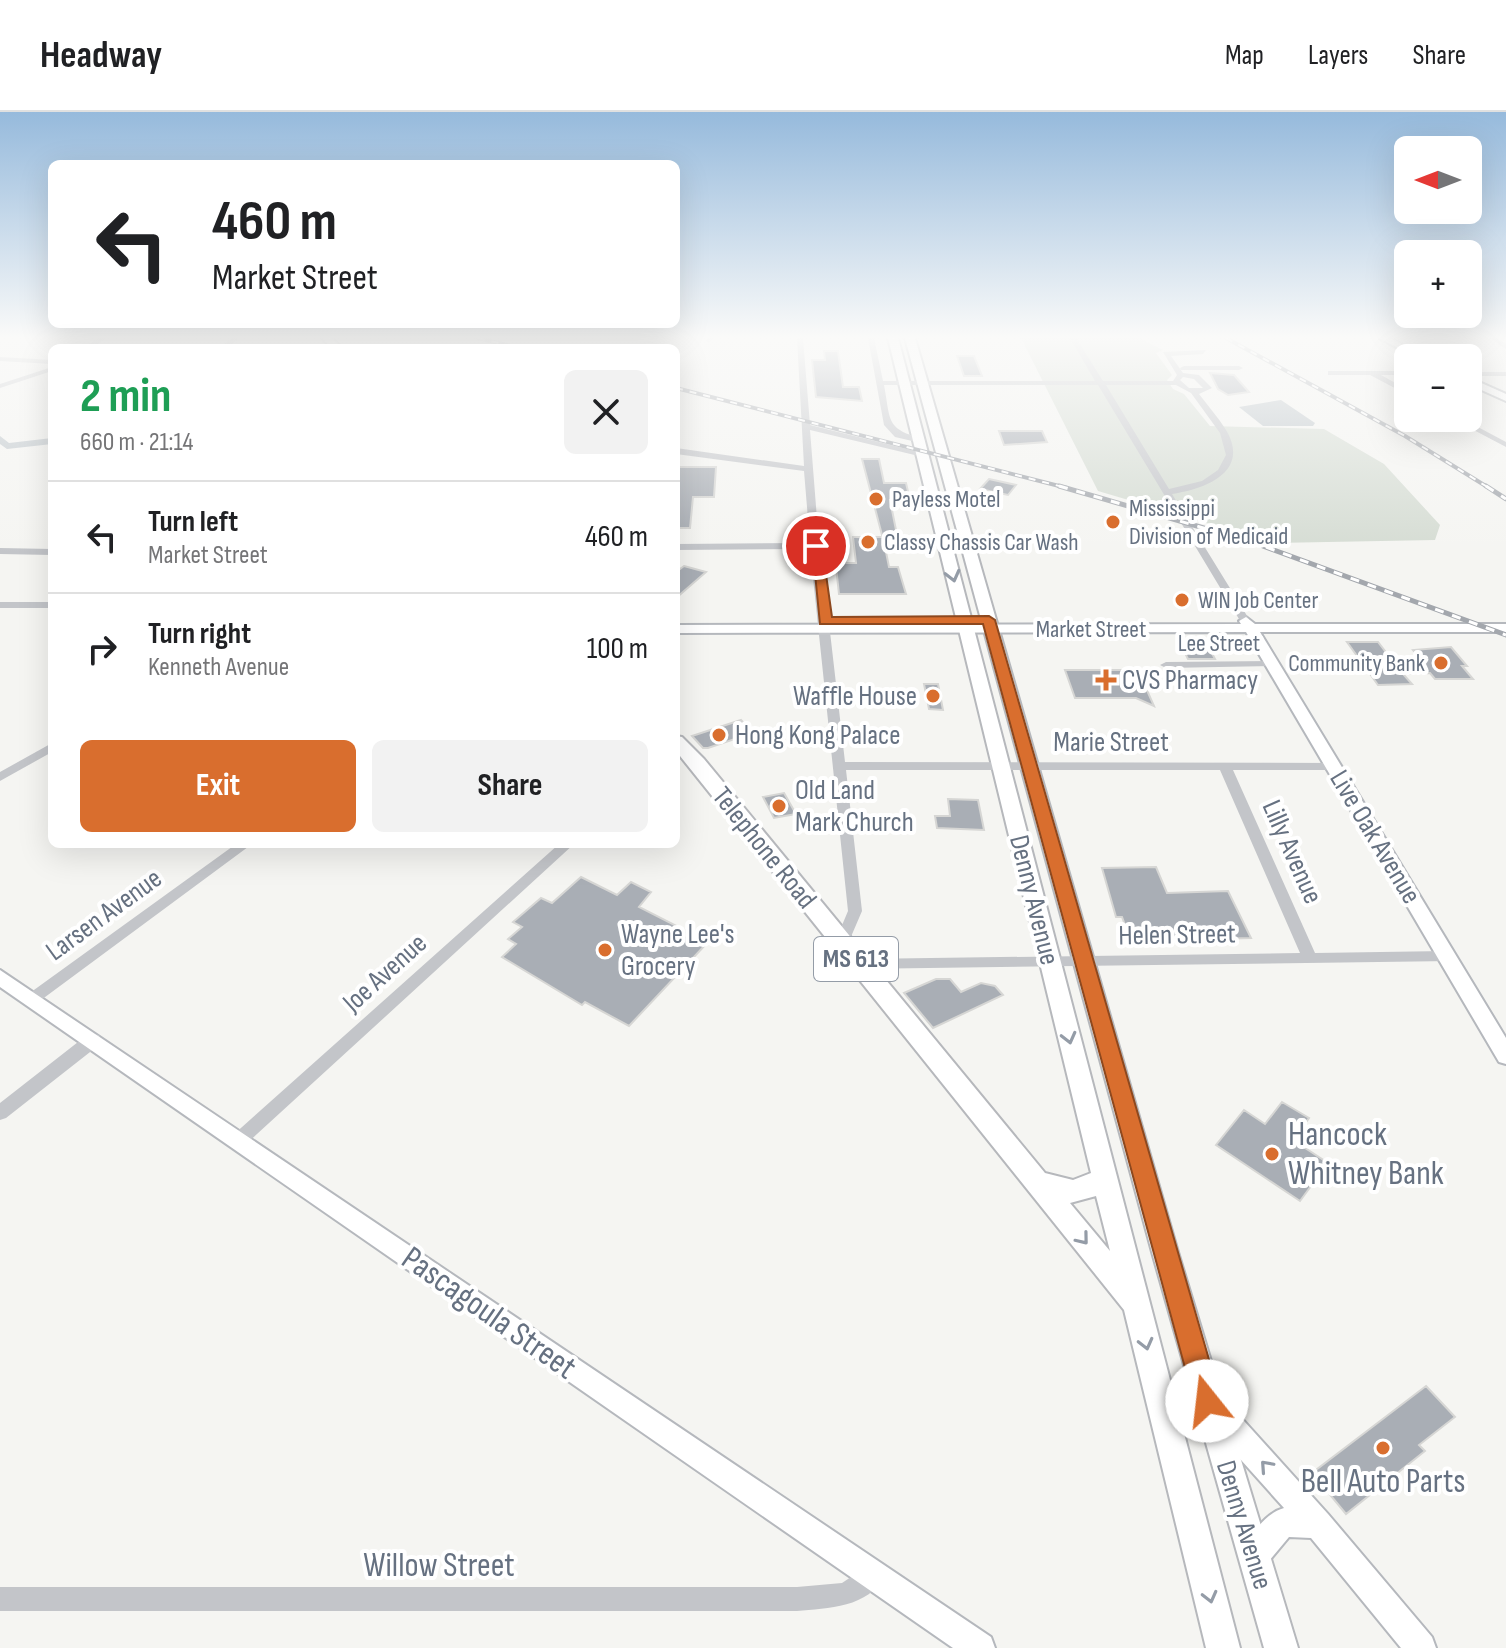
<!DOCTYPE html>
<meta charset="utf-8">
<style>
body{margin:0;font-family:"Sofia Sans Condensed",sans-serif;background:#f2f2f2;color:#202124;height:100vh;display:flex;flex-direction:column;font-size:30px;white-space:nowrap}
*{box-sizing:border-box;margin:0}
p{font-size:26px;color:#757577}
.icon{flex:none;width:44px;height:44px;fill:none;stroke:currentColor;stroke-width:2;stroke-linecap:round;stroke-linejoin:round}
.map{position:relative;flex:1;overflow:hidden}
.sheet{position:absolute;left:48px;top:232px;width:632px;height:504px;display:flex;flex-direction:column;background:#fff;border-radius:12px;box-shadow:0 8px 32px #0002}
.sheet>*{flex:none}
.guide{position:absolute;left:48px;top:48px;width:632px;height:168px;border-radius:12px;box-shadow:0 8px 32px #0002;background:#fff;color:#202124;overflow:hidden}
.needle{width:52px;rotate:270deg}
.tools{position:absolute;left:1394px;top:24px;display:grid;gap:16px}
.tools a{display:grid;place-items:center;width:88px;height:88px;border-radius:12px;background:#fff;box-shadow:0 8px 32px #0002;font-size:40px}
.pin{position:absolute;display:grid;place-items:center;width:68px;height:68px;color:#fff;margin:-34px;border:4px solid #fff;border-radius:50%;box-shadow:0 2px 8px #0007}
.me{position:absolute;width:88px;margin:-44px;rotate:344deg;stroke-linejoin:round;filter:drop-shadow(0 0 6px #0008)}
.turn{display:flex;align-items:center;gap:28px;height:168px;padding:0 32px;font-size:36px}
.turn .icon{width:104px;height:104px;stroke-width:2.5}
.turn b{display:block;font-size:56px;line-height:68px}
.round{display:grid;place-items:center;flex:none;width:84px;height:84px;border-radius:12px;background:#f2f2f2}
.head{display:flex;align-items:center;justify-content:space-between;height:136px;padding:0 32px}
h1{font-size:48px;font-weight:700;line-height:60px;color:#1e9e55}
.cta{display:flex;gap:16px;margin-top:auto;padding:16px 32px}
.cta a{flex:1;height:92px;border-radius:12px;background:#d96e2e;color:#fff;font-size:32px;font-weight:700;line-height:92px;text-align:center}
.cta a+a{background:#f2f2f2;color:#202124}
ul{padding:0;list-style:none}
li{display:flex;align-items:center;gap:24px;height:112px;padding:0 32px;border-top:2px solid #e0e0e0}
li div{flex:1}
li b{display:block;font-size:30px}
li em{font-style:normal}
header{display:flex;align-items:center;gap:48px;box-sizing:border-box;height:112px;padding:0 40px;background:#fff;border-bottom:2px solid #e0e0e0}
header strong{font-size:38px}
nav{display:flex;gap:44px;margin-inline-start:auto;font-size:28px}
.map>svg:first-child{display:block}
.green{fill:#d5dcd3}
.water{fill:#bcc4c9}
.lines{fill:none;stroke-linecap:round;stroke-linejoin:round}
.canal{fill:#bcc4c9;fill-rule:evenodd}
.building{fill:#a9aeb5;stroke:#d6d6d4;stroke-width:2}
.secondary-casing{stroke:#b5b8bd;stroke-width:4}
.primary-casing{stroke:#b6b8bc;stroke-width:4}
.street{fill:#c3c5c9;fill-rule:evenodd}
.secondary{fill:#fff;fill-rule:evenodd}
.primary{fill:#fff;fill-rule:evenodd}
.rail-far1-casing{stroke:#a3a7ad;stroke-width:4}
.rail-casing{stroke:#a3a7ad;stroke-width:5}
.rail-far1{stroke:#fff;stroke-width:2;stroke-dasharray:7;stroke-linecap:butt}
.rail{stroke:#fff;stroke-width:3;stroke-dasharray:9;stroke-linecap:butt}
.oneway{stroke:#949ca7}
.route{fill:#d96e2e;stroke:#8d481e;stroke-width:2}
.poi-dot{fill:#d96e2e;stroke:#fff;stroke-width:3}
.labels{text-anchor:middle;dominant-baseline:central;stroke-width:8;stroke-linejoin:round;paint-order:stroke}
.far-poi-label{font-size:24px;fill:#667181;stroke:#fff;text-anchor:start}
.far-street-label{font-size:24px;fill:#667181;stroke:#fff}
.shield{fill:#fff;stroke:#949ca7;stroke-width:2}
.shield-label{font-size:26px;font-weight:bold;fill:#667181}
.poi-label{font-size:28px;fill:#667181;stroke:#fff;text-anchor:start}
.street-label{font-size:28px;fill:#667181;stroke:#fff}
.near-poi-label{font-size:34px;fill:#667181;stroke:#fff;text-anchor:start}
.near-street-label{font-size:34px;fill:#667181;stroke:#fff}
</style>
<header>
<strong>Headway</strong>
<nav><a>Map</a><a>Layers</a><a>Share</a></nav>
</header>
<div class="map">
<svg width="1506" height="1536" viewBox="0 0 1506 1536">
<rect width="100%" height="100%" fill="#f5f5f2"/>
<!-- green -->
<path class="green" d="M1021,226H1139L1163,238L1156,241L1172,263L1167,268L1173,277L1184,282L1210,314L1324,317L1384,352L1440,413L1435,428L1274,431L1098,379Z"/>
<!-- water -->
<path class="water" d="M1281,288L1315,311L1313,314H1263L1239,295Z"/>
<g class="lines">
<!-- canal -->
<path class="canal" d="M0,324L9,331L52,326V332L7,337L0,332Z"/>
</g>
<!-- building -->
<path class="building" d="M824,239H838L843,275H859L862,289L816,285L812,248H825Z
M957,244H974L982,264H964Z
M1210,261L1234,263L1249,280L1228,283L1218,277Z
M999,319H1042L1047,330L1004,333Z
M862,347H879L884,371H906L910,388H890L897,423H882Z
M676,355H716L714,385H693L690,416H676Z
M989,367L1016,373L1008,383L980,377Z
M853,425H883L889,455H898L906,482H839L836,455L838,451H856Z
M684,454L706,460L676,486V460Z
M1179,529L1206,530L1215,547H1188Z
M1347,530H1378L1392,548H1421L1413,538L1451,535L1467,554H1462L1473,567H1435L1430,561L1403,562L1412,572L1378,573Z
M1065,558H1138L1154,594L1136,586H1075Z
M924,572H938L943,598L929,597Z
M741,608L750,618L744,624L708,636H703L692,624Z
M784,681L796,702L774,706L763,685Z
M948,687L978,688L984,718L937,716L935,704H950Z
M1156,755L1167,781L1228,779L1251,826L1131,829L1122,805H1116L1102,756Z
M581,765L617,783L631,770L651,780L639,795L708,830L629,914L585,890L582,893L502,845L516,832L508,827L522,815L513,810L541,786L552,791Z
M936,867H950L961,880L981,871L995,874L1003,883L933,916L904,881Z
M1282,990L1309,1006L1293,1028L1328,1051L1300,1089L1216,1033L1244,998L1265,1012Z
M1426,1274L1455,1305L1419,1333L1425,1339L1346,1402L1312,1361Z"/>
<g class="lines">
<defs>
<path id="secondary" d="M1379,226H1390L1429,246H1417Z
M1468,265L1506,282V289L1468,272Z
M1246,505L1255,512H1506V520H1260L1506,926V952L1499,950L1246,520L676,521V513L1241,512L1239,509Z
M0,858L991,1525L995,1536H953L0,875Z
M1216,1286L1226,1289L1328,1402L1432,1525L1436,1536H1401L1311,1426L1289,1425L1264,1455L1254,1460L1244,1455L1239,1445C1247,1427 1265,1401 1284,1396L1206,1309L1203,1299L1206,1289Z"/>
<path id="primary" d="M322,226H332L342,236H331Z
M888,226H898L1240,1536H1206L1124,1198L676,639V624L682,625L704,647L1045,1061L1073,1068L1091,1061ZM1096,1084L1110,1139L1070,1091Z
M905,226H915L1178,1140L1298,1536H1264L1152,1140Z"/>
</defs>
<!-- secondary casing -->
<use href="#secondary" class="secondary-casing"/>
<!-- primary casing -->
<use href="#primary" class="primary-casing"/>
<!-- street -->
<path class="street" d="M99,226H106L92,236H83Z
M232,226H239L227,236H219Z
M707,226H713L709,231L706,229Z
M797,226H803L810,313L927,342L923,345L810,318L817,407L845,650L1337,651L1339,654L1333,658H1233L1315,841L1446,839L1451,841L1454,845L1451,849L856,857L853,853L856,849L861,847L1300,841L1220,658H846L862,799L847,834H837L835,830L848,799L810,437L676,438V432L810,431L804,359L676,342V336L804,354Z
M868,226H874L883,269H1095L1070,226H1076L1103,269H1173L1177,263L1163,240L1206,238L1203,242L1171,244L1183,261L1199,263L1212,276L1199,282C1208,294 1218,305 1226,318C1251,360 1205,377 1172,382L1249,507L1248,509L1244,510L1239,507L1098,273H884C891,309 885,317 924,327L925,329L921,331L895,325L884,313ZM1183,265L1194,267L1203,276H1189L1180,268ZM1106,273H1176L1191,281L1220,321L1226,343L1218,358L1202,369L1169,377Z
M1490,226H1497L1506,232V237Z
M0,245L52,248V252L0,249Z
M1184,254H1239L1243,256L1239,258H1181L1180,256Z
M52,255V259L0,276V272Z
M1331,259H1408V263H1381L1408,278V283L1370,263H1328V259Z
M1468,260H1506V264H1468Z
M1451,306H1461L1506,330V335Z
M0,436L52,437V443L0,442Z
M0,490H52V496H0Z
M1273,549L1279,552L1277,554L1166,556L1160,553L1166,550Z
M52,631V640L0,669V660Z
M236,732H252L37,891L32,893L27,891L24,887L27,883Z
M559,732H574L244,1034L238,1037L232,1034L229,1029L232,1024Z
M93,922L99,923L101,928L99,933L6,1006L0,1008V991L87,923Z
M872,1451L880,1455L884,1463C870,1496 827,1496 797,1499H0V1475H797L842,1471Z"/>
<!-- secondary -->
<use href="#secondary" class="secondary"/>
<!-- primary -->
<use href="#primary" class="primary"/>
<defs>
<path id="rail-far1" d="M478,226L519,236
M1226,226L1405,324L1489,376
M676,276L1067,376"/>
<path id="rail" d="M1059,374L1252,430L1506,523
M1486,374L1506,387"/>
</defs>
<!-- rail-far1 casing -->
<use href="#rail-far1" class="rail-far1-casing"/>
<!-- rail casing -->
<use href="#rail" class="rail-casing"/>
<!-- rail-far1 -->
<use href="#rail-far1" class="rail-far1"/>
<!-- rail -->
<use href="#rail" class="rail"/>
</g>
<!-- one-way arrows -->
<defs><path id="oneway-chevron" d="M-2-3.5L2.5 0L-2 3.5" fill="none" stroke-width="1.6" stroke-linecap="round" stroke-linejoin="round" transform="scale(2)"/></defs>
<g class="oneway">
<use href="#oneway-chevron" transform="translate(953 464) rotate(76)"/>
<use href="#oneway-chevron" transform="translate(1069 926) rotate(76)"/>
<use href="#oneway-chevron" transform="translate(1083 1127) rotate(51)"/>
<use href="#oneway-chevron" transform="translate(1146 1232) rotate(76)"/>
<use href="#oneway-chevron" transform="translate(1266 1354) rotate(-132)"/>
<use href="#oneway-chevron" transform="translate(1210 1485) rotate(76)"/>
</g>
<!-- sky -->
<linearGradient id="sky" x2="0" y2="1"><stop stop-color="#96badc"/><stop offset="0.51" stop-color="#fafaf9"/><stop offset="1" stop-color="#fafaf9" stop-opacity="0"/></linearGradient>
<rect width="1506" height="441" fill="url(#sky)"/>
<!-- route -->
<path class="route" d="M812,431L822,434L832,505L989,504L995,508L1221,1289L1217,1299L1207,1303L1198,1299L1194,1289L983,512H820Z"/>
<!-- markers -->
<g class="poi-dot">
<circle cx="876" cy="387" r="8"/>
<circle cx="1113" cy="410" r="8"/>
<circle cx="868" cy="430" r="8"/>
<circle cx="1182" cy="488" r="8"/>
<circle cx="1441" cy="551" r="8"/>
<path d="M1102 556h8v8h8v8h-8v8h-8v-8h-8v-8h8z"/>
<circle cx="933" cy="584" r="8"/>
<circle cx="719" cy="623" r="8"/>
<circle cx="779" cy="694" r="8"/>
<circle cx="605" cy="838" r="8"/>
<circle cx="1272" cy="1042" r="8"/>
<circle cx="1383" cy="1336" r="8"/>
</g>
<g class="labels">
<!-- far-poi labels -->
<g class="far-poi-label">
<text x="892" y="387">Payless Motel</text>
<text x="1129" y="396">Mississippi<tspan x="1129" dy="28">Division of Medicaid</tspan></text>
<text x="884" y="430">Classy Chassis Car Wash</text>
<text x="1198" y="488">WIN Job Center</text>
<text x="1425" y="551" text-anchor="end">Community Bank</text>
</g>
<!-- far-street labels -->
<g class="far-street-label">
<text x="1091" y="517">Market Street</text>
<text x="1219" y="531">Lee Street</text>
</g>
<!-- shield labels -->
<rect class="shield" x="814" y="825" width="84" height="44" rx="6"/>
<g class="shield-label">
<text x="856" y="847">MS 613</text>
</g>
<!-- poi labels -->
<g class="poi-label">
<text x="1122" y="568">CVS Pharmacy</text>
<text x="917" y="584" text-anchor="end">Waffle House</text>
<text x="735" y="623">Hong Kong Palace</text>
<text x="795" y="678">Old Land<tspan x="795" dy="32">Mark Church</tspan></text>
<text x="621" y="822">Wayne Lee's<tspan x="621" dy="32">Grocery</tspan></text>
</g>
<!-- street labels -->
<g class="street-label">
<text x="1111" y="630">Marie Street</text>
<text transform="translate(1375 725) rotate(59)">Live Oak Avenue</text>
<text transform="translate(764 736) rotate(51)">Telephone Road</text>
<text transform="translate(1292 740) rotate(66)">Lilly Avenue</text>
<text transform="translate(1034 788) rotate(76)">Denny Avenue</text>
<text transform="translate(104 803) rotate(-36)">Larsen Avenue</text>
<text transform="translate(1177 823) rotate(-1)">Helen Street</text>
<text transform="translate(385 861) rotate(-42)">Joe Avenue</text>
<text transform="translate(1244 1413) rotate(73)">Denny Avenue</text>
</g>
<!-- near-poi labels -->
<g class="near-poi-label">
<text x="1288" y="1022">Hancock<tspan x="1288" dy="39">Whitney Bank</tspan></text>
<text x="1383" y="1369" text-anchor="middle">Bell Auto Parts</text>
</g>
<!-- near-street labels -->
<g class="near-street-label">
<text transform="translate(489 1201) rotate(35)">Pascagoula Street</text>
<text x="439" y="1453">Willow Street</text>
</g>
</g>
</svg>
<div class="tools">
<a><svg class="needle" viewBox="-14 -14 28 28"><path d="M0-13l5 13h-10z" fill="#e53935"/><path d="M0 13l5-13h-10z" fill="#757577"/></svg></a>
<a>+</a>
<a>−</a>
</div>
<div class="pin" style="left:816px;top:434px;background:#d93025"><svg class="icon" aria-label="arrive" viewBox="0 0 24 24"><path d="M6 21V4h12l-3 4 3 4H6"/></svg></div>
<svg class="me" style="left:1207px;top:1289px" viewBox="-20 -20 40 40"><circle r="19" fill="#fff"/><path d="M0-13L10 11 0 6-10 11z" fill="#d96e2e"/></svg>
<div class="guide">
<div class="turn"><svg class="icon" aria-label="left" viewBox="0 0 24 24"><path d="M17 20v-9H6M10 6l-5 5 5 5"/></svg><div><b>460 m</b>Market Street</div></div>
</div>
<section class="sheet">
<div class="head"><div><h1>2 min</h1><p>660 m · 21:14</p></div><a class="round"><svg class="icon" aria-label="close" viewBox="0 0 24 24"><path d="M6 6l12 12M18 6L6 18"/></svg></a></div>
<ul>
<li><svg class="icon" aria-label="left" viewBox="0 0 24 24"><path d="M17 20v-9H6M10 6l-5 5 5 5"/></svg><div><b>Turn left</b><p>Market Street</p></div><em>460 m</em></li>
<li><svg class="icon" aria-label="right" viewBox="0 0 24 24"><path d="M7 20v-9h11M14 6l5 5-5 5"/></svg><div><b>Turn right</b><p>Kenneth Avenue</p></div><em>100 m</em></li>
</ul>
<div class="cta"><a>Exit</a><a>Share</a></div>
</section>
</div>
